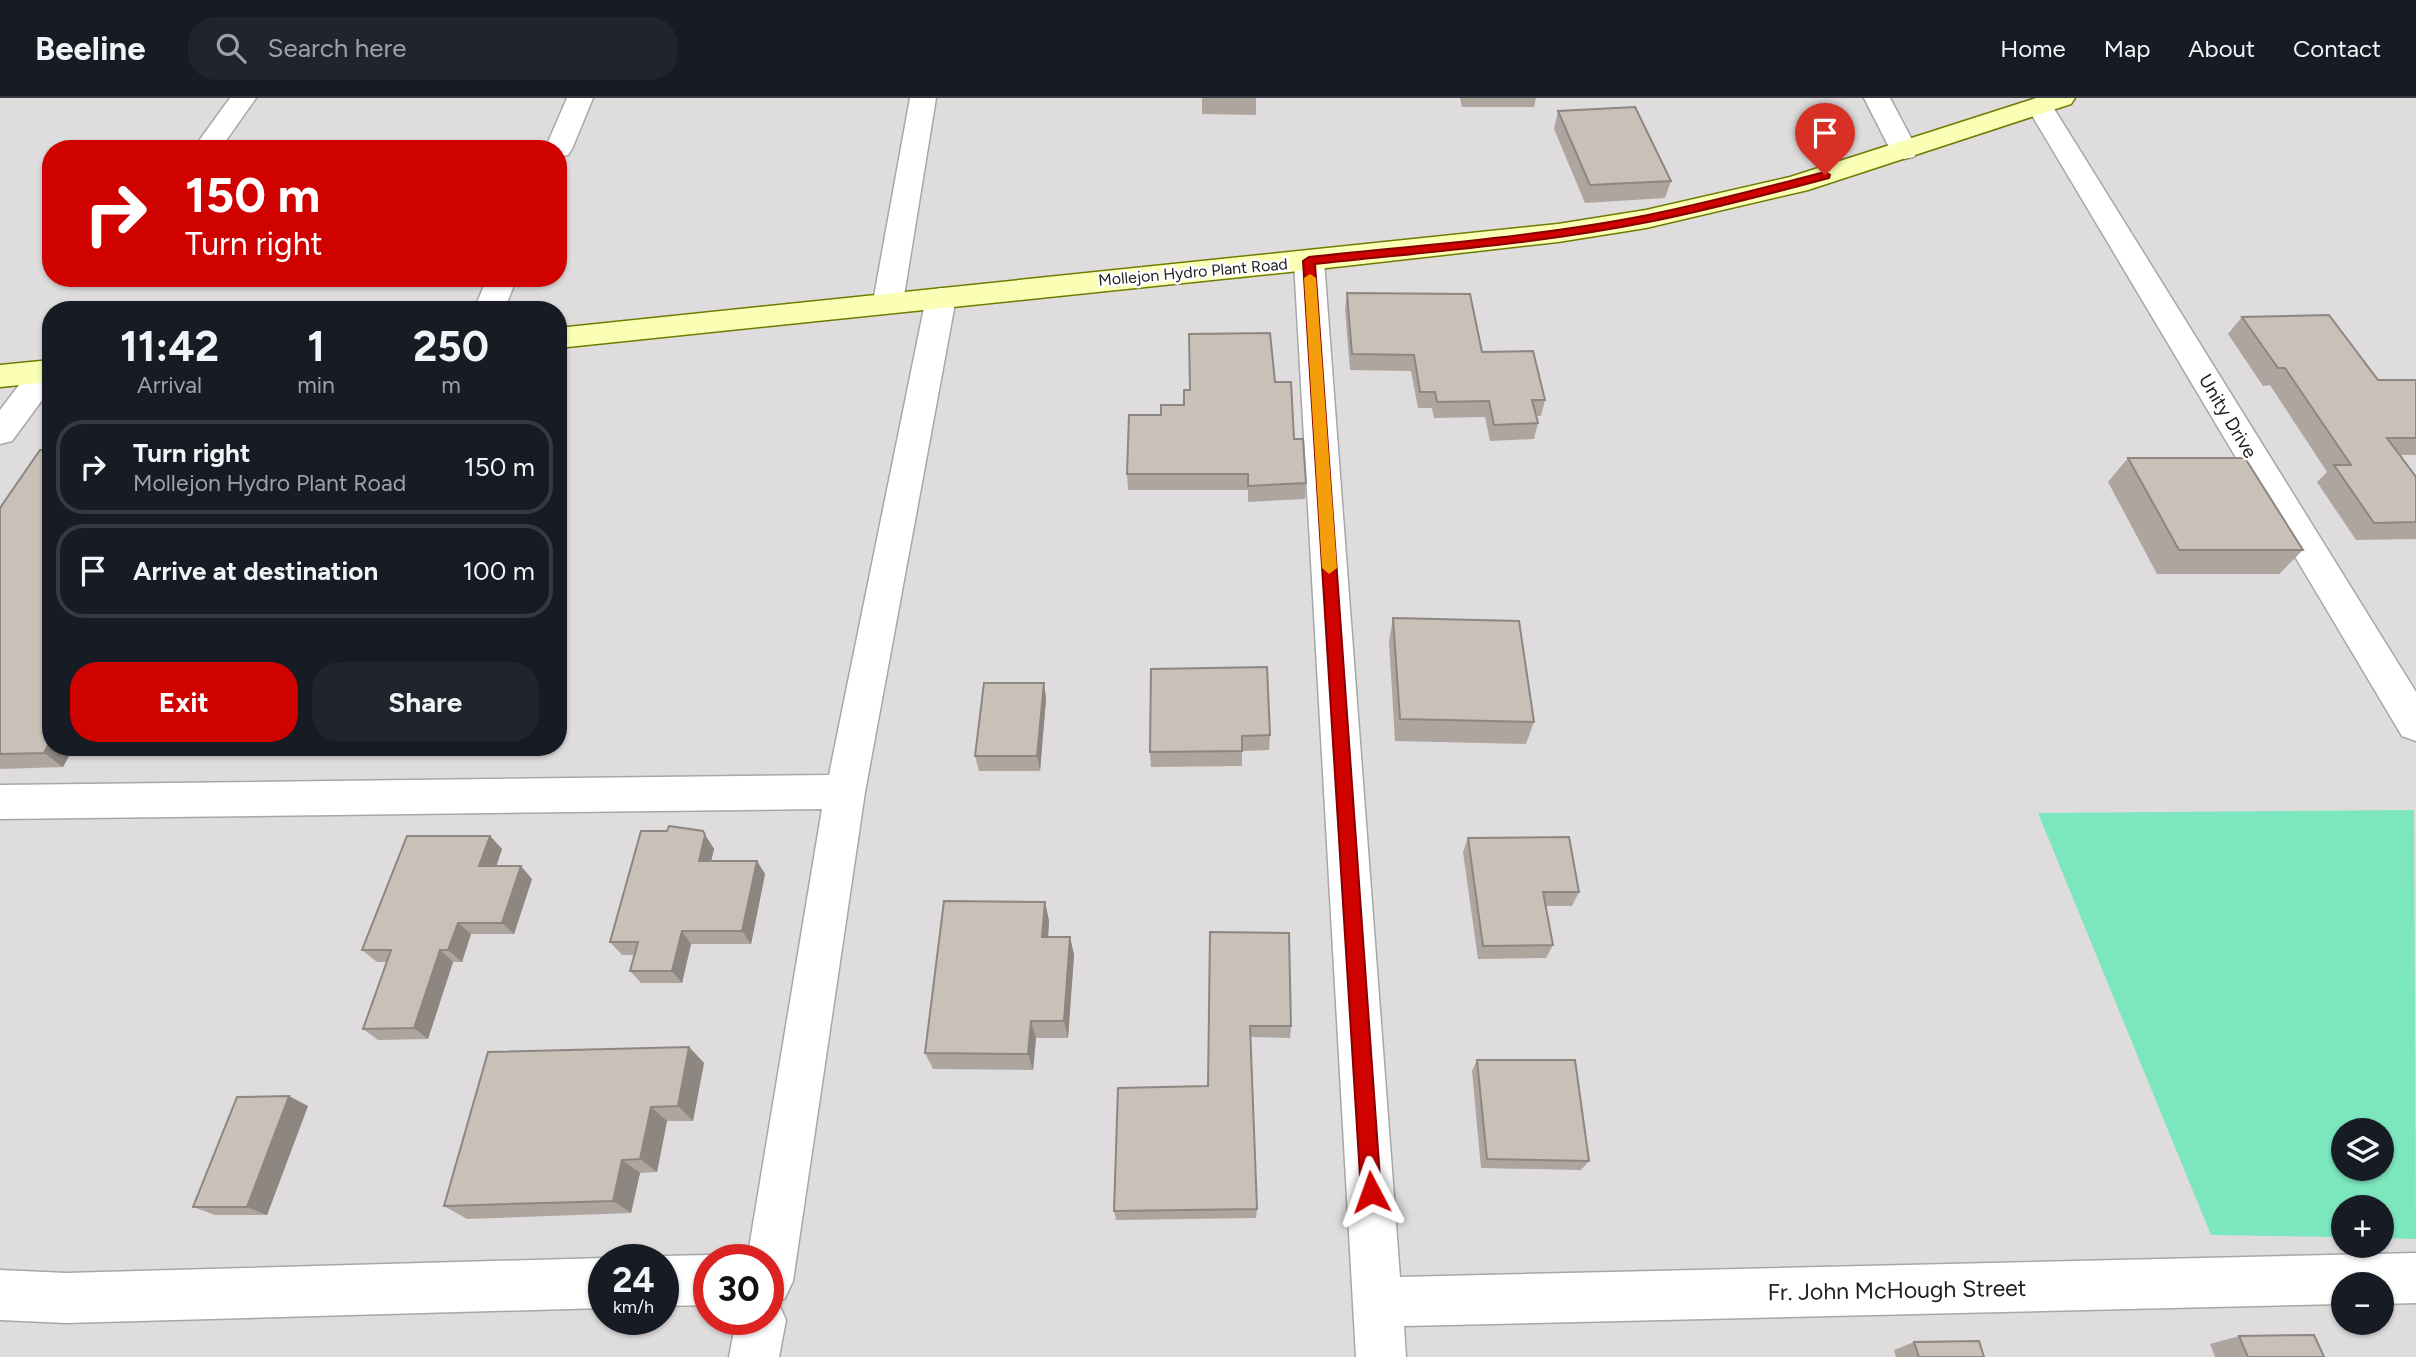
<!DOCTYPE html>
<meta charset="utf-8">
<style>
body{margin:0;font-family:Figtree,sans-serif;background:#20242c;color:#f1f3f6;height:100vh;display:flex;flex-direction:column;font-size:26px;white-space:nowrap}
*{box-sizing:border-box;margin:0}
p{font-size:23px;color:#9ea1a6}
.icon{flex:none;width:38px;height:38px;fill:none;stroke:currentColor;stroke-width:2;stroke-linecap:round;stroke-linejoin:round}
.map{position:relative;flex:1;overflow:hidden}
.drawer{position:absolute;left:42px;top:203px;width:525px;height:455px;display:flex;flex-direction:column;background:#171b24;border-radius:28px;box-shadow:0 2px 5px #0004}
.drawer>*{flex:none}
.top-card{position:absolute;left:42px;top:42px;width:525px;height:147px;border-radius:28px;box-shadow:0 2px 5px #0004;background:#cf0200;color:#fff;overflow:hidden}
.fabs{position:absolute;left:2331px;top:1020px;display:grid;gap:14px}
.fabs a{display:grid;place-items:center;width:63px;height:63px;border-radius:50%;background:#171b24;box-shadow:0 2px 5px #0004;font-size:35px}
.speed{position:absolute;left:588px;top:1146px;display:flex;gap:14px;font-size:35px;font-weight:700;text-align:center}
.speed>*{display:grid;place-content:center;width:91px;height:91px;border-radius:50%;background:#171b24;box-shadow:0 2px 5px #0004;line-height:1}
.speed small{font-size:18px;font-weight:400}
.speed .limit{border:10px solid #d22;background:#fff;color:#111}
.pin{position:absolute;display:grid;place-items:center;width:60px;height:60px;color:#fff;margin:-72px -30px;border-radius:50% 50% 50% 0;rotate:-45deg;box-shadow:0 0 7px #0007}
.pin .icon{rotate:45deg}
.me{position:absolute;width:77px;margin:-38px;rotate:356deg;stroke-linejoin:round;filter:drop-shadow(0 0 5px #0008)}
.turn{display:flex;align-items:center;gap:24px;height:147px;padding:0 28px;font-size:32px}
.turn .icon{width:91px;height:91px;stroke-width:2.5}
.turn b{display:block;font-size:49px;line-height:60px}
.eta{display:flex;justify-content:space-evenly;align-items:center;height:119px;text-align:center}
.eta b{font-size:42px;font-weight:700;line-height:49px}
.cta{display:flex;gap:14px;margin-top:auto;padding:14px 28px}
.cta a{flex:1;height:80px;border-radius:28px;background:#cf0200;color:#fff;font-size:28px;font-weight:700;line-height:80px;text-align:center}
.cta a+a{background:#20242c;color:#f1f3f6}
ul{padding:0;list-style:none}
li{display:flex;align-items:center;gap:21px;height:94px;margin:0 14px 10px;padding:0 14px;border:4px solid #363941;border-radius:28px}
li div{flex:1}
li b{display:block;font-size:26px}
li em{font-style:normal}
header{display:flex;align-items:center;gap:42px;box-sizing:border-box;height:98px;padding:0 35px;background:#171b24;border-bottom:2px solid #363941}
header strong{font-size:33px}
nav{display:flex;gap:38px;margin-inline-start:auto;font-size:24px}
.search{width:490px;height:63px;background:#20242c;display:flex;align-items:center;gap:18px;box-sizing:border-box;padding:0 24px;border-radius:28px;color:#9ea1a6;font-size:26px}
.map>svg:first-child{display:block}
.residential{fill:#dedcdc;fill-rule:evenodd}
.pitch{fill:#7ce7bf;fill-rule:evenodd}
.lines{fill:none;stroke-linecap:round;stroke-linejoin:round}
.street-casing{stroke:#a7a7a7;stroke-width:3}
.secondary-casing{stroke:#6e7d00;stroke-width:3}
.street{fill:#fff;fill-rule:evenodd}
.secondary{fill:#faffb5;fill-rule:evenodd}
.wall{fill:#ada59e}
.shaded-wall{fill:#8d8681}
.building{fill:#c9c0b8;stroke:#8d8681;stroke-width:2}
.route{fill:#cf0200;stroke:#870100;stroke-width:2}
.slow{fill:#f59e0b}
.labels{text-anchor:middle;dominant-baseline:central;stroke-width:5;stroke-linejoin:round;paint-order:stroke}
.far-street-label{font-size:16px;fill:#202020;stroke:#fff}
.street-label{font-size:19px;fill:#202020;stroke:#fff}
.near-street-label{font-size:23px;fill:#202020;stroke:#fff}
</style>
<header>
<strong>Beeline</strong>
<div class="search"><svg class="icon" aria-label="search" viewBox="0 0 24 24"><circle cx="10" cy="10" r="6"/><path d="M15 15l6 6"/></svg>Search here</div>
<nav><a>Home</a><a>Map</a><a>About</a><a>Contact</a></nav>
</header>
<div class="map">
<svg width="2416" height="1259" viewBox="0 0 2416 1259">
<rect width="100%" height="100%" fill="#f1ede5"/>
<!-- residential -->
<path class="residential" d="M0,0H2416V1259H0ZM51,51H558V180H51ZM51,212H558V649H51ZM2343,1032H2382V1071H2343ZM2343,1110H2382V1148H2343ZM604,1162H663V1222H604ZM709,1162H768V1222H709ZM2343,1186H2382V1225H2343Z"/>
<!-- pitch -->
<path class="pitch" d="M2414,712L2416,1141L2382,1140V1110H2343V1139L2211,1137L2038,715ZM2343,1032H2382V1071H2343Z"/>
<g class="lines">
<defs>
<path id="street" d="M230,0H256L220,51H193Z
M567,0H593L572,51L568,57L558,59V51H545Z
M910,0H936L903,204L899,211L888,214L877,211L873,204Z
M1864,0H1890L1918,53L1914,59L1904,61L1894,59Z
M2040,1L2049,3L2053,9L2416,594V643L2402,638L2027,9L2031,3Z
M1309,154L1319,156L1324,163L1400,1179L2416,1155V1205L2382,1206V1186H2343V1206L1404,1228L1406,1259H1356L1294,163L1299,156Z
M487,180H517L504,212H474Z
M941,190L952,193L956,200L865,694L793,1183L785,1200L778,1204L786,1222L779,1259H729L736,1222H768V1162H747L822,711L0,721V687L829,677L926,200L930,193Z
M46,263L51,265V290L12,343L0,346V312L35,266Z
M709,1157L720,1162H709V1207L663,1208V1162H654L663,1158Z
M604,1160L608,1162H604V1210L66,1225L0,1222V1172L66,1175Z"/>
<path id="secondary" d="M2036,0H2075L2071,6L1808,92L1646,130L1558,144L1309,172L558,250V230L1558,126L1646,112L1790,79Z
M51,262V284L0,289V267Z"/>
</defs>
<!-- street casing -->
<use href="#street" class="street-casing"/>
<!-- secondary casing -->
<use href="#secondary" class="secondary-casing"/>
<!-- street -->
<use href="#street" class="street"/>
<!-- secondary -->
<use href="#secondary" class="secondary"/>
</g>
<!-- wall -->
<path class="wall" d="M1202,0H1256V17L1202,16Z
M1460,0H1536L1534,9H1462Z
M1558,13L1671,83L1665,100L1585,105L1554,31Z
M1347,195L1482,254L1545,302L1541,318H1536L1538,325L1534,341L1490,343L1485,319L1434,320L1432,310H1418L1411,273L1350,272L1345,211Z
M2242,219L2378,282H2416V357H2400L2416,379V441L2356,442L2317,384L2327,374L2270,287L2263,288L2228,236Z
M1275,284L1294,341L1306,385L1305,401L1248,404V392H1128L1127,376L1161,317L1184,307L1190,292Z
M2128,360L2303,452L2279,476H2157L2108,384Z
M0,410L51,649H74L63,669L0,671Z
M1393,520L1534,624L1526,646L1395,643L1389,543Z
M1151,571L1270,637L1269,652L1242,653V668L1151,669L1150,654Z
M1044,585L1046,601L1040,673H979L975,658Z
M251,649H326V650Z
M703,733L714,751L711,763H757L765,776L751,846H691L682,885H641L630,873L634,857H622L610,844Z
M490,738L502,751L496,768L532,781L514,836H471L462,864H453L428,941L378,942L363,931L387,864H377L362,852Z
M1468,740L1579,794L1572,808H1546L1553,847L1546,860L1478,861L1463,754Z
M1045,804L1049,823L1048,839H1070L1074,857L1068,940H1036L1033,972L933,971L925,955Z
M1210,834L1291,928L1290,940L1251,939L1257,1111L1256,1120L1116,1122L1114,1113L1208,988Z
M689,949L704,965L693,1023H667L657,1074L640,1075L631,1115L467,1121L444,1108Z
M1477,962L1589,1063L1581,1072L1481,1070L1472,973Z
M308,1008L267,1117H215L193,1109Z
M2239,1238L2324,1259H2215L2210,1246Z
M1914,1244L1984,1259H1896L1894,1252Z"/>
<!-- shaded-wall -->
<path class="shaded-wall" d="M1044,585L1046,601L1040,673L1037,658Z
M51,642V649H74L63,669L44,655Z
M705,737L714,751L708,776L699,763Z
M490,738L502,751L492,781L479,768Z
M757,763L765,776L751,846L742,833Z
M521,768L532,781L514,836L502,825Z
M1045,804L1049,823L1047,857L1042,839Z
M458,825L471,836L462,864L448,852Z
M682,833L691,846L682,885L672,873Z
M1070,839L1074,857L1068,940L1064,923Z
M440,852L453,864L428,941L414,930Z
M1031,923L1036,940L1033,972L1028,956Z
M689,949L704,965L693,1023L678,1008Z
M289,998L308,1008L267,1117L247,1109Z
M651,1009L667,1023L657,1074L640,1061Z
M622,1062L640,1075L631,1115L613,1103Z"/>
<!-- building -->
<path class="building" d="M1635,9L1671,83L1590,87L1558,13Z
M1347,195L1470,196L1482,254L1533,253L1545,302H1532L1538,325L1494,327L1489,303L1437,304L1435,294H1420L1414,257L1352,256Z
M2329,217L2378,282H2416V340H2387L2416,379V424L2374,425L2334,367H2351L2285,270H2278L2242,219Z
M1270,235L1275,284H1291L1294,341H1303L1306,385L1248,388V376H1127L1129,317H1161V307H1184V292H1190L1189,236Z
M40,352H51V642L44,655L0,656V410Z
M2128,360H2245L2303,452H2179Z
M1393,520L1519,523L1534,624L1400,621Z
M1267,569L1270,637L1242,638V653L1150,654L1151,571Z
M984,585H1044L1037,658H975Z
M669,728L703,733L705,737L699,763H757L742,833H682L672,873H630L638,844H610L641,733H667Z
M407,738H490L479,768H521L502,825H458L448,852H440L414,930L363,931L391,852H362Z
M1569,739L1579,794H1543L1553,847L1483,848L1468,740Z
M944,803L1045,804L1042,839H1070L1064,923H1031L1028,956L925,955Z
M1210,834L1289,835L1291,928H1250L1257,1111L1114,1113L1118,990L1208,988Z
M689,949L678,1008L651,1009L640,1061L622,1062L613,1103L444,1108L488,954Z
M1477,962H1575L1589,1063L1487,1061Z
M289,998L247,1109H193L237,999Z
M2314,1237L2324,1259H2248L2239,1238Z
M1979,1243L1984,1259H1919L1914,1244Z"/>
<!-- route -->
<path class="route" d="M1825,74L1830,77L1829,80C1769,96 1709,112 1648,124C1538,146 1426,154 1315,166L1381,1094L1378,1101L1371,1104L1364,1101L1361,1094L1303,163L1309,159C1421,147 1537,139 1648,117C1708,105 1766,89 1825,74Z"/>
<!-- slow -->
<path class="slow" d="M1310,176L1316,180L1337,470L1329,476L1322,470L1304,180Z"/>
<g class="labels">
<!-- far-street labels -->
<g class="far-street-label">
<text transform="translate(1193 174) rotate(-5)">Mollejon Hydro Plant Road</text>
</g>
<!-- street labels -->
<g class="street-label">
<text transform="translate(2228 318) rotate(59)">Unity Drive</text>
</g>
<!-- near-street labels -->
<g class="near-street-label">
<text transform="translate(1897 1192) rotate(-1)">Fr. John McHough Street</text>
</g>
</g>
</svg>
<div class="fabs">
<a><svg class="icon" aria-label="layers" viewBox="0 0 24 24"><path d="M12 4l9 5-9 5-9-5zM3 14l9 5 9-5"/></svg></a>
<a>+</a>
<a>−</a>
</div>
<div class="speed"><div>24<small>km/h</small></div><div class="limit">30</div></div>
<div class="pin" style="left:1825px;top:77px;background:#d93025"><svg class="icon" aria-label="arrive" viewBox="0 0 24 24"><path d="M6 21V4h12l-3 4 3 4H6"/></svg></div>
<svg class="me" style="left:1371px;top:1094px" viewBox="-20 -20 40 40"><path d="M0-17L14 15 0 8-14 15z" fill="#cf0200" stroke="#fff" stroke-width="4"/></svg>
<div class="top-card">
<div class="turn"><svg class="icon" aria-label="right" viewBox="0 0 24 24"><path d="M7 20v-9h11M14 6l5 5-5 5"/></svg><div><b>150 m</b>Turn right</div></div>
</div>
<section class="drawer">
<div class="eta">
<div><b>11:42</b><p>Arrival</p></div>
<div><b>1</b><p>min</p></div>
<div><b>250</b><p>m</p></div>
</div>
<ul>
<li><svg class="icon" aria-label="right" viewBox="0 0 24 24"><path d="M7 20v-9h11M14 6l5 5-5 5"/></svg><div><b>Turn right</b><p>Mollejon Hydro Plant Road</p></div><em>150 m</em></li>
<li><svg class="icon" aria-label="arrive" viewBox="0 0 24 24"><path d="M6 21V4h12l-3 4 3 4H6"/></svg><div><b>Arrive at destination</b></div><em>100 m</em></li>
</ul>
<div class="cta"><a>Exit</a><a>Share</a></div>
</section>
</div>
